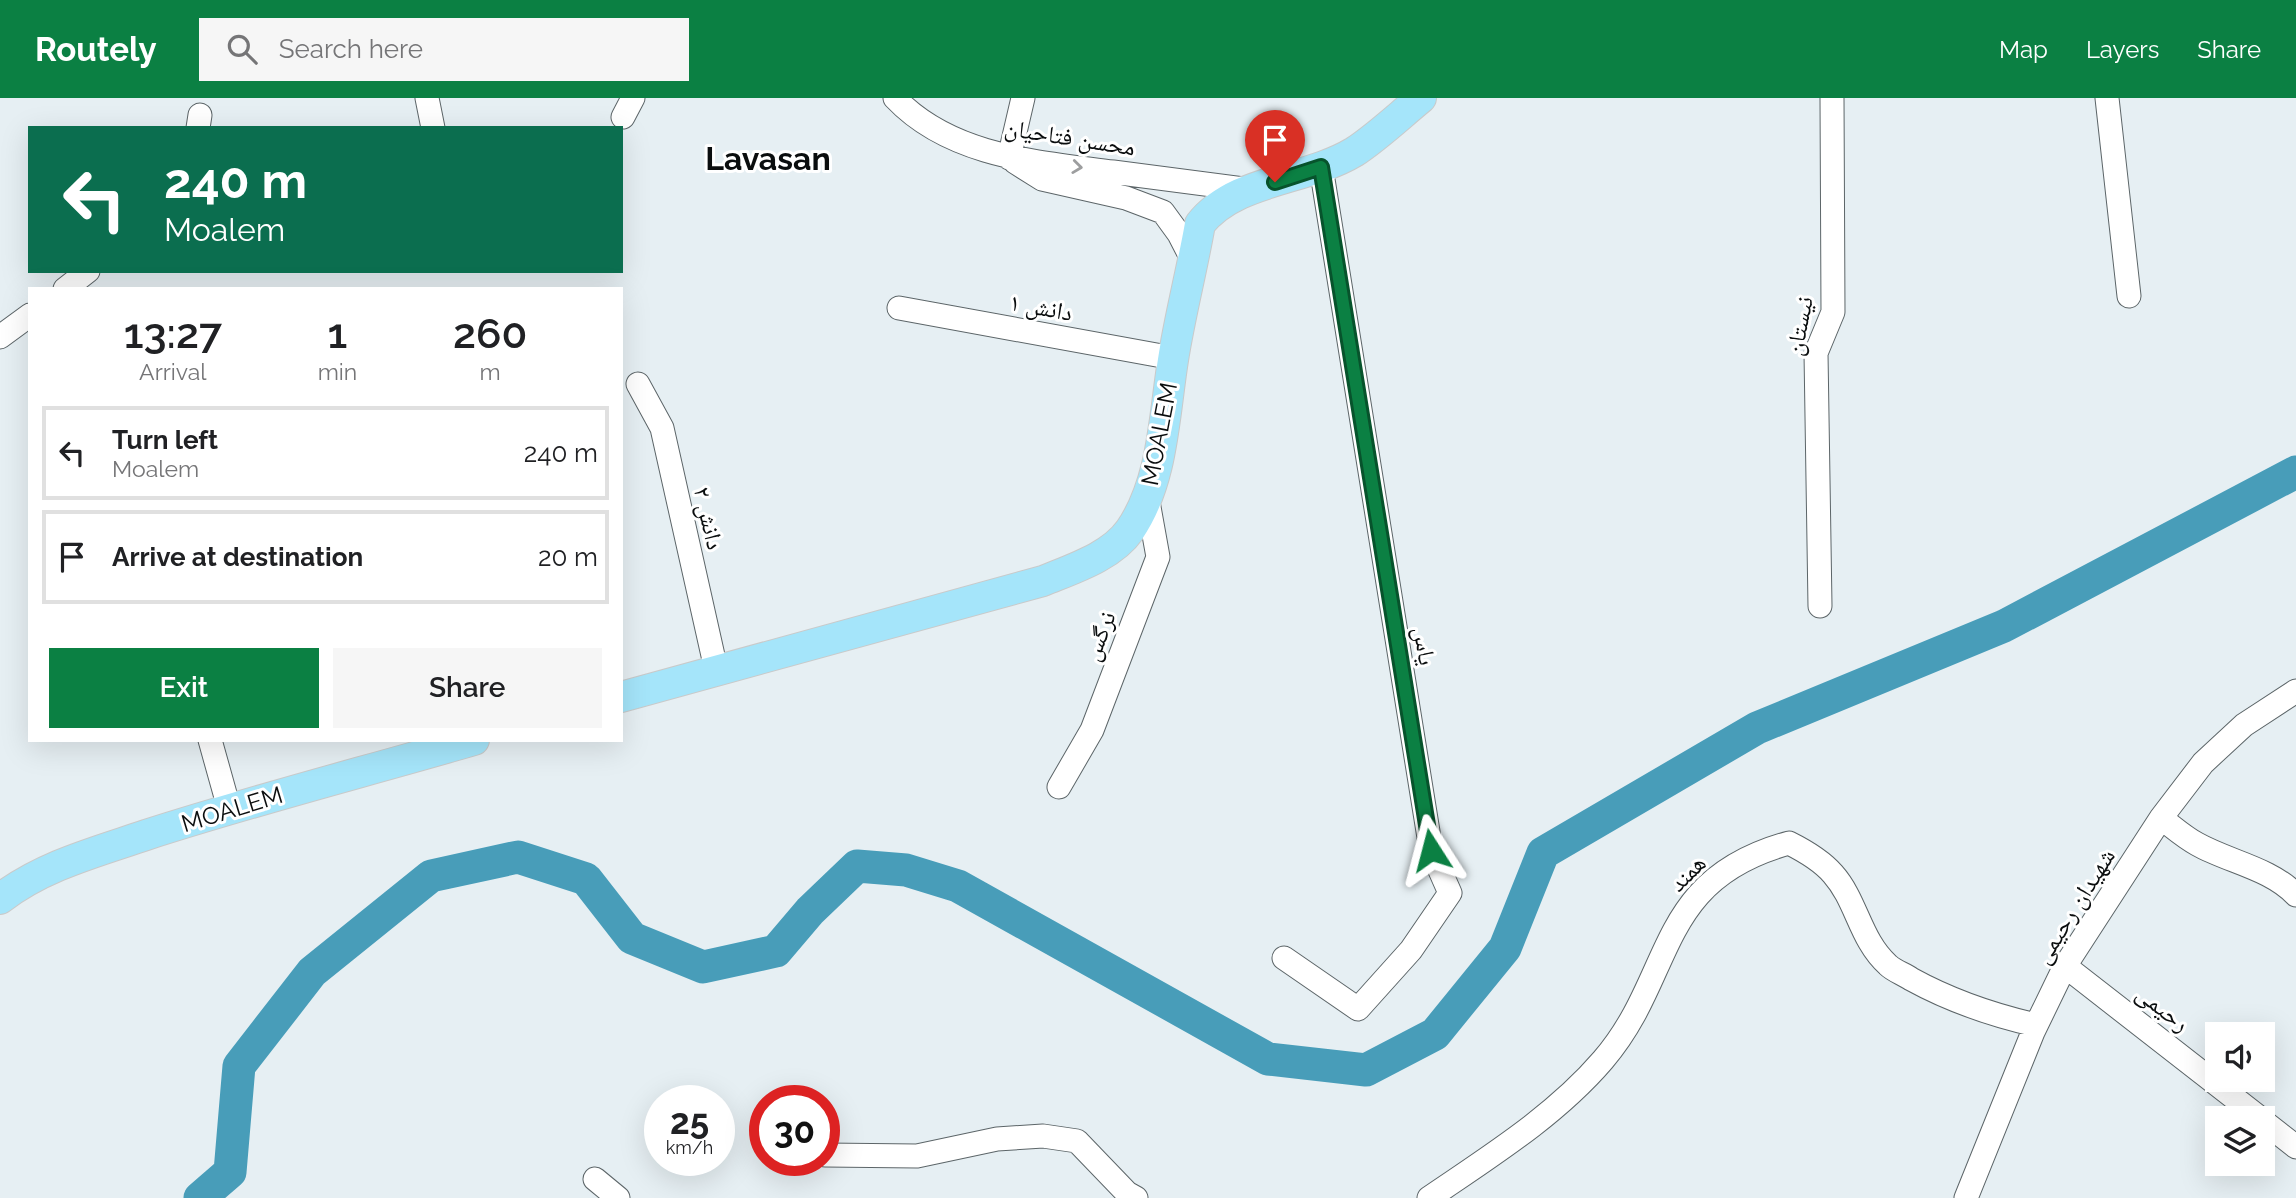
<!DOCTYPE html>
<meta charset="utf-8">
<style>
body{margin:0;font-family:Raleway,"Noto Naskh Arabic",sans-serif;background:#f6f6f6;color:#202124;height:100vh;display:flex;flex-direction:column;font-size:26px;white-space:nowrap}
*{box-sizing:border-box;margin:0}
p{font-size:23px;color:#757577}
.icon{flex:none;width:38px;height:38px;fill:none;stroke:currentColor;stroke-width:2;stroke-linecap:round;stroke-linejoin:round}
.map{position:relative;flex:1;overflow:hidden}
.sheet{position:absolute;left:28px;top:189px;width:595px;height:455px;display:flex;flex-direction:column;background:#fff;border-radius:0px;box-shadow:0 7px 28px #0002}
.sheet>*{flex:none}
.top-card{position:absolute;left:28px;top:28px;width:595px;height:147px;border-radius:0px;box-shadow:0 7px 28px #0002;background:#0b6e4f;color:#fff;overflow:hidden}
.controls{position:absolute;left:2205px;top:924px;display:grid;gap:14px}
.controls a{display:grid;place-items:center;width:70px;height:70px;border-radius:0px;background:#fff;box-shadow:0 7px 28px #0002;font-size:35px}
.speed{position:absolute;left:644px;top:987px;display:flex;gap:14px;font-size:35px;font-weight:700;text-align:center}
.speed>*{display:grid;place-content:center;width:91px;height:91px;border-radius:50%;background:#fff;box-shadow:0 7px 28px #0002;line-height:1}
.speed small{font-size:18px;font-weight:400}
.speed .limit{border:10px solid #d22;background:#fff;color:#111}
.pin{position:absolute;display:grid;place-items:center;width:60px;height:60px;color:#fff;margin:-72px -30px;border-radius:50% 50% 50% 0;rotate:-45deg;box-shadow:0 0 7px #0007}
.pin .icon{rotate:45deg}
.me{position:absolute;width:77px;margin:-38px;rotate:351deg;stroke-linejoin:round;filter:drop-shadow(0 0 5px #0008)}
.turn{display:flex;align-items:center;gap:24px;height:147px;padding:0 21px;font-size:32px}
.turn .icon{width:91px;height:91px;stroke-width:2.5}
.turn b{display:block;font-size:49px;line-height:60px}
.eta{display:flex;justify-content:space-evenly;align-items:center;height:119px;text-align:center}
.eta b{font-size:42px;font-weight:600;line-height:49px}
.primary-button{display:flex;gap:14px;margin-top:auto;padding:14px 21px}
.primary-button a{flex:1;height:80px;border-radius:0px;background:#0b8043;color:#fff;font-size:28px;font-weight:600;line-height:80px;text-align:center}
.primary-button a+a{background:#f6f6f6;color:#202124}
ul{padding:0;list-style:none}
li{display:flex;align-items:center;gap:21px;height:94px;margin:0 14px 10px;padding:0 7px;border:4px solid #e0e0e0;border-radius:0px}
li div{flex:1}
li b{display:block;font-size:26px}
li em{font-style:normal}
header{display:flex;align-items:center;gap:42px;box-sizing:border-box;height:98px;padding:0 35px;background:#0b8043;color:#fff}
header strong{font-size:33px}
nav{display:flex;gap:38px;margin-inline-start:auto;font-size:24px}
.search{width:490px;height:63px;background:#f6f6f6;display:flex;align-items:center;gap:18px;box-sizing:border-box;padding:0 24px;border-radius:0px;color:#757577;font-size:26px}
.map>svg:first-child{display:block}
.lines{fill:none;stroke-linecap:round;stroke-linejoin:round}
.river{stroke:#489db9;stroke-width:33}
.minor-casing{stroke:#5c6568;stroke-width:25}
.major-casing{stroke:#c9caca;stroke-width:32}
.minor{stroke:#fff;stroke-width:23}
.major{stroke:#a5e5fa;stroke-width:30}
.oneway{stroke:#9d9e9f}
.route-casing{stroke:#07532c;stroke-width:18}
.route{stroke:#0b8043;stroke-width:12}
.labels{text-anchor:middle;dominant-baseline:central;stroke-width:6;stroke-linejoin:round;paint-order:stroke}
.street-label{font-size:24px;fill:#0a0d0e;stroke:#fff}
.district-label{font-size:32px;font-weight:bold;fill:#0a0d0e;stroke:#fff}
</style>
<header>
<strong>Routely</strong>
<div class="search"><svg class="icon" aria-label="search" viewBox="0 0 24 24"><circle cx="10" cy="10" r="6"/><path d="M15 15l6 6"/></svg>Search here</div>
<nav><a>Map</a><a>Layers</a><a>Share</a></nav>
</header>
<div class="map">
<svg width="2296" height="1100" viewBox="0 0 2296 1100">
<rect width="100%" height="100%" fill="#e6eff3"/>
<g class="lines">
<!-- river -->
<path class="river" d="M200,1100L230,1074L239,968L312,874L431,778L518,759L586,781L632,840L703,869L776,853L810,813L857,768L906,772L958,788L1268,961L1366,972L1435,936L1505,850L1543,755L1757,630L2004,528L2296,374"/>
<defs>
<path id="minor" d="M427,0L433,30
M895,0C951,59 1038,64 1113,74C1159,80 1205,86 1251,92
M2107,0L2129,198
M623,19L633,0
M198,30L200,17
M1009,60L1023,0
M1015,64L1042,81L1126,100L1163,114L1179,136L1194,165
M65,191L88,173
M899,210L1173,260
M0,239L30,217
M638,286L662,330L716,571
M1820,508L1816,255L1833,214L1832,0
M210,642L229,710
M1059,689L1092,632L1158,459L1147,398
M2161,720C2173,729 2184,739 2197,746C2229,764 2270,770 2296,797
M1284,860L1358,911L1411,852L1450,795L1431,752L1321,69
M2065,868L2260,1020
M2263,1023L2296,1049
M825,1057L917,1058L997,1041L1043,1038L1077,1043L1127,1095L1136,1100
M595,1081L618,1100
M1429,1100C1489,1059 1555,1018 1603,962C1676,877 1654,782 1789,745C1805,753 1821,762 1833,776C1857,803 1860,842 1888,867C1894,873 1904,876 1911,881C1951,903 1992,917 2036,927
M1966,1100L2033,934L2065,868L2161,720L2203,665L2244,627L2296,593"/>
<path id="major" d="M621,599L1043,483C1072,471 1111,459 1130,432C1163,384 1164,319 1173,262C1180,217 1192,172 1200,126C1235,81 1306,83 1354,54C1377,39 1399,18 1421,0
M0,801C42,768 96,754 146,737C254,702 364,674 474,642"/>
</defs>
<!-- minor casing -->
<use href="#minor" class="minor-casing"/>
<!-- major casing -->
<use href="#major" class="major-casing"/>
<!-- minor -->
<use href="#minor" class="minor"/>
<!-- major -->
<use href="#major" class="major"/>
</g>
<!-- one-way arrows -->
<defs><path id="oneway-chevron" d="M-2-3.5L2.5 0L-2 3.5" fill="none" stroke-width="1.6" stroke-linecap="round" stroke-linejoin="round" transform="scale(1.75)"/></defs>
<use class="oneway" href="#oneway-chevron" transform="translate(1077 69) rotate(7)"/>
<g class="lines">
<defs>
<path id="route" d="M1275,84L1321,69L1431,752"/>
</defs>
<!-- route casing -->
<use href="#route" class="route-casing"/>
<!-- route -->
<use href="#route" class="route"/>
</g>
<g class="labels">
<!-- street labels -->
<g class="street-label">
<text transform="translate(1070 39) rotate(9)">محسن فتاحیان</text>
<text transform="translate(1041 209) rotate(10)">دانش ۱</text>
<text transform="translate(1799 228) rotate(-79)">نیستان</text>
<text transform="translate(1159 336) rotate(-79)">MOALEM</text>
<text transform="translate(709 420) rotate(77)">دانش ۲</text>
<text transform="translate(1099 538) rotate(-69)">نرگس</text>
<text transform="translate(1425 548) rotate(81)">یاس</text>
<text transform="translate(232 711) rotate(-17)">MOALEM</text>
<text transform="translate(1687 775) rotate(-45)">همند</text>
<text transform="translate(2074 808) rotate(-58)">شهیدان رحیمی</text>
<text transform="translate(2163 910) rotate(38)">رحیمی</text>
</g>
<!-- district labels -->
<g class="district-label">
<text x="768" y="60">Lavasan</text>
</g>
</g>
</svg>
<div class="controls">
<a><svg class="icon" aria-label="sound" viewBox="0 0 24 24"><path d="M4 9h4l5-4v14l-5-4H4zM17 9q2 3 0 6"/></svg></a>
<a><svg class="icon" aria-label="layers" viewBox="0 0 24 24"><path d="M12 4l9 5-9 5-9-5zM3 14l9 5 9-5"/></svg></a>
</div>
<div class="speed"><div>25<small>km/h</small></div><div class="limit">30</div></div>
<div class="pin" style="left:1275px;top:84px;background:#d93025"><svg class="icon" aria-label="arrive" viewBox="0 0 24 24"><path d="M6 21V4h12l-3 4 3 4H6"/></svg></div>
<svg class="me" style="left:1431px;top:752px" viewBox="-20 -20 40 40"><path d="M0-17L14 15 0 8-14 15z" fill="#0b8043" stroke="#fff" stroke-width="4"/></svg>
<div class="top-card">
<div class="turn"><svg class="icon" aria-label="left" viewBox="0 0 24 24"><path d="M17 20v-9H6M10 6l-5 5 5 5"/></svg><div><b>240 m</b>Moalem</div></div>
</div>
<section class="sheet">
<div class="eta">
<div><b>13:27</b><p>Arrival</p></div>
<div><b>1</b><p>min</p></div>
<div><b>260</b><p>m</p></div>
</div>
<ul>
<li><svg class="icon" aria-label="left" viewBox="0 0 24 24"><path d="M17 20v-9H6M10 6l-5 5 5 5"/></svg><div><b>Turn left</b><p>Moalem</p></div><em>240 m</em></li>
<li><svg class="icon" aria-label="arrive" viewBox="0 0 24 24"><path d="M6 21V4h12l-3 4 3 4H6"/></svg><div><b>Arrive at destination</b></div><em>20 m</em></li>
</ul>
<div class="primary-button"><a>Exit</a><a>Share</a></div>
</section>
</div>
